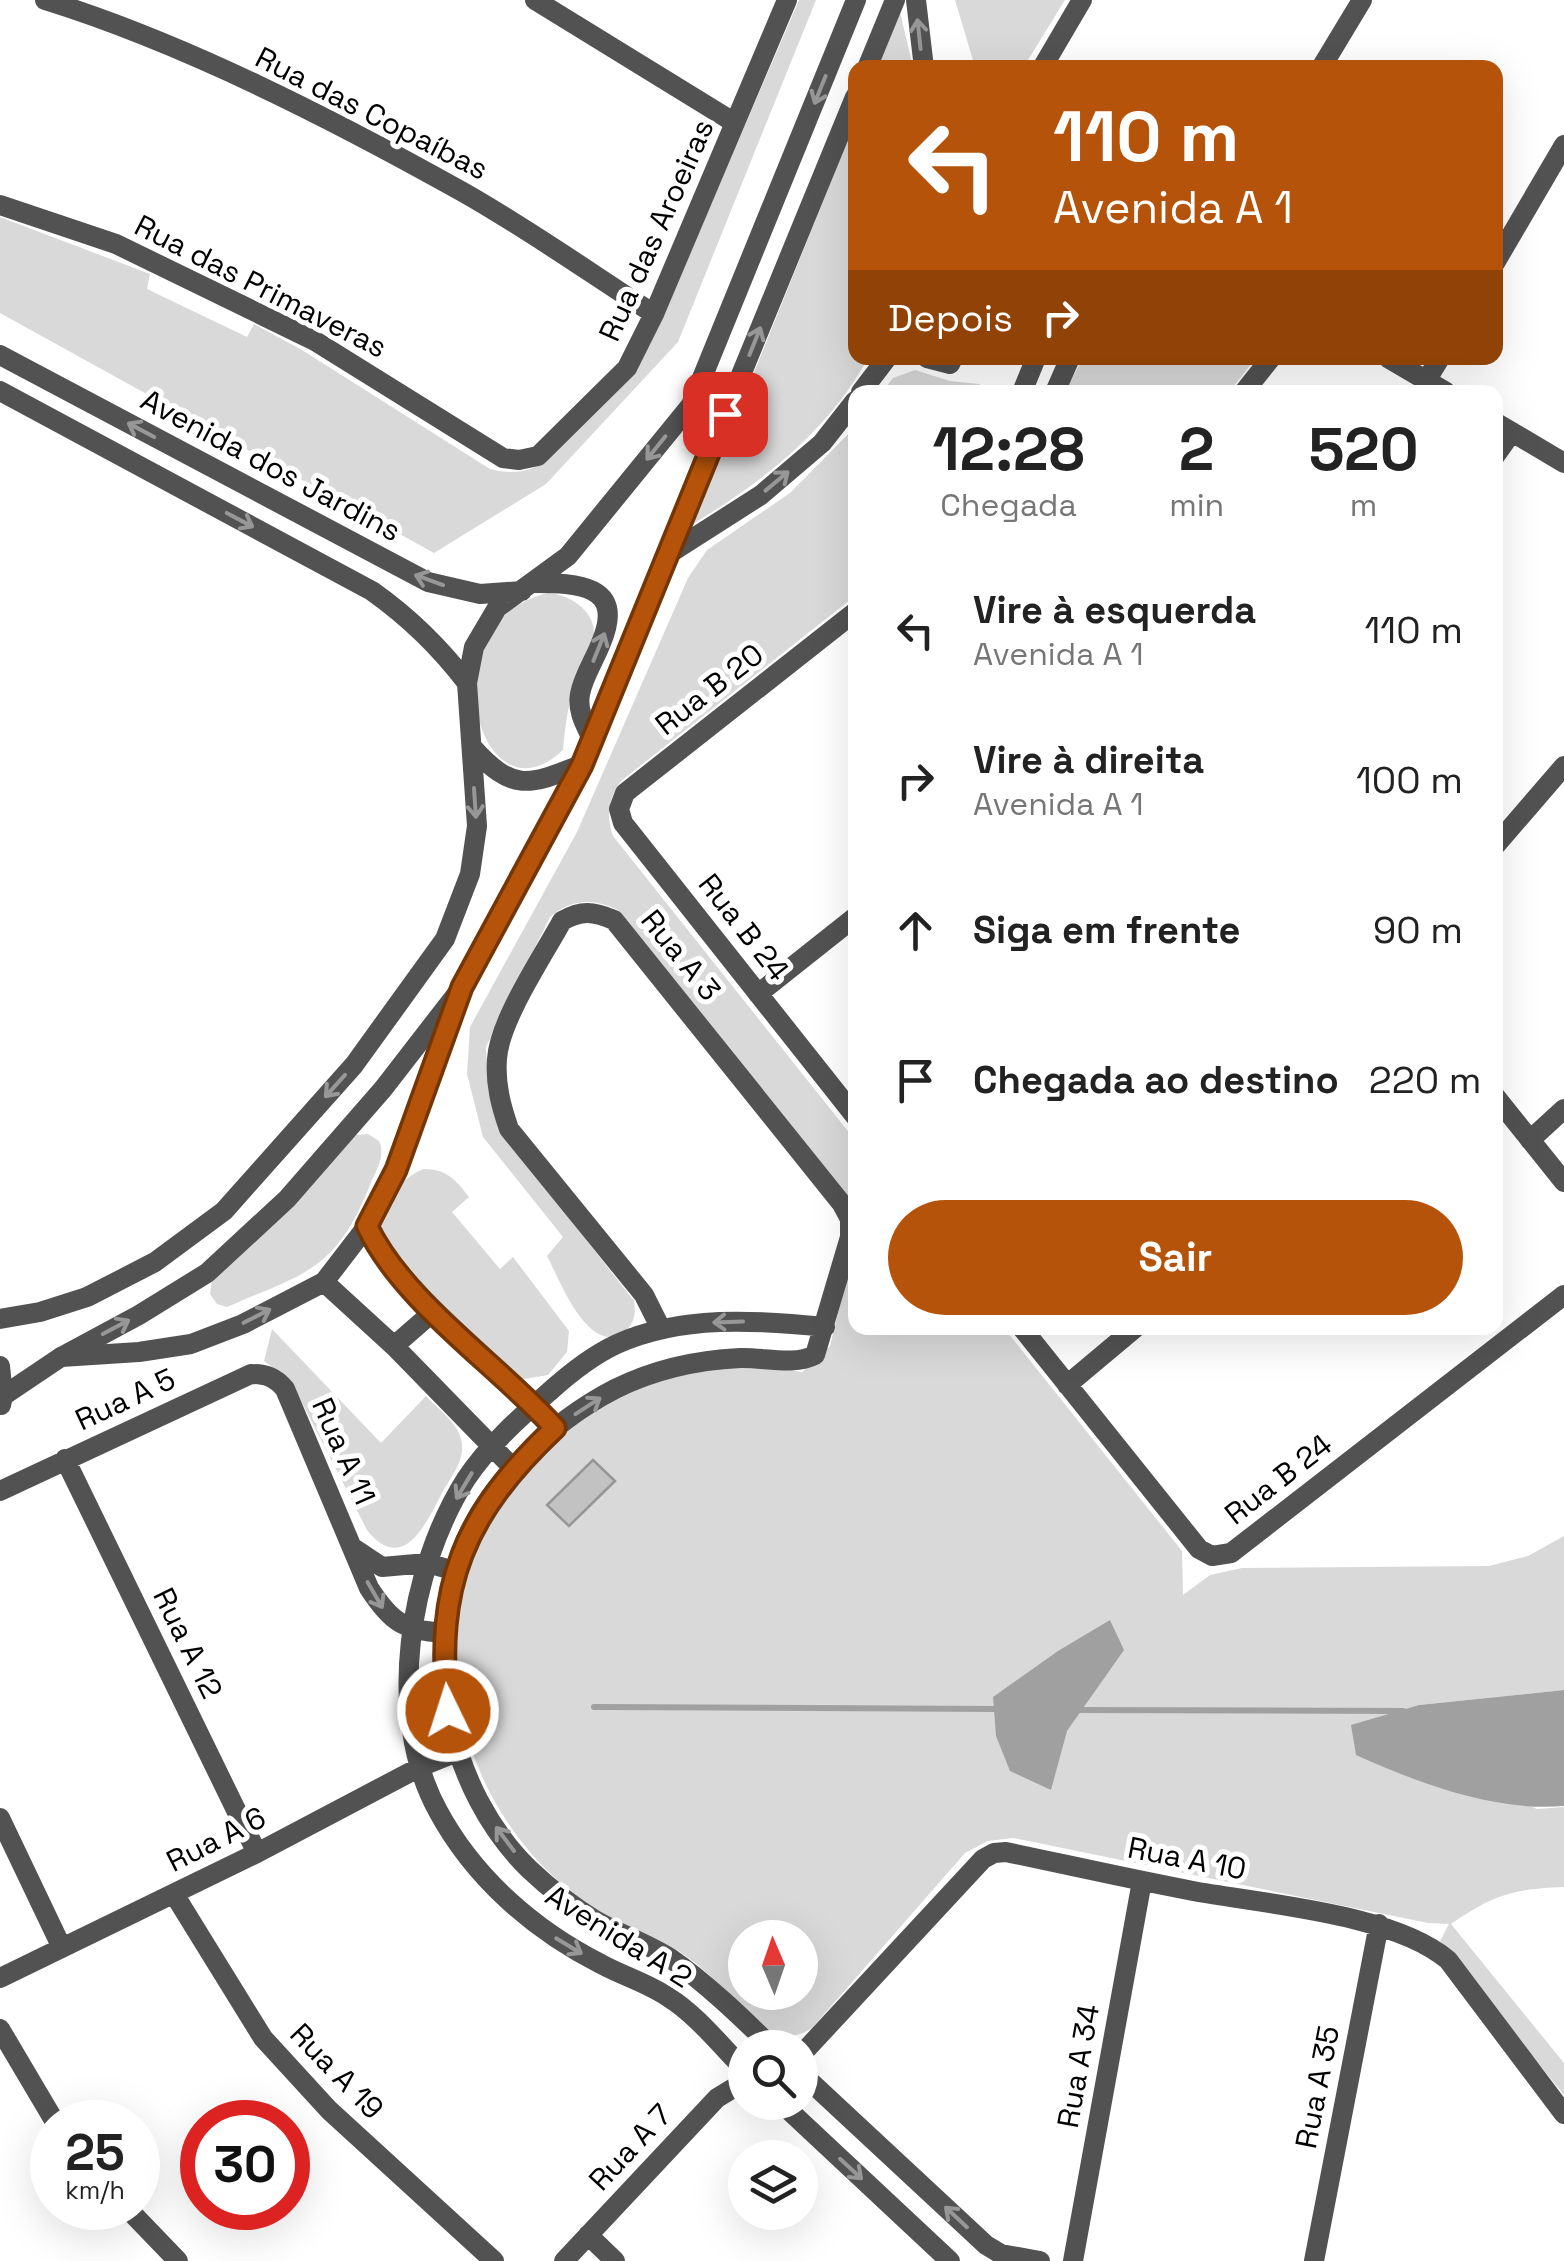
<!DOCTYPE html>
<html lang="pt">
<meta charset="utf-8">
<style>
body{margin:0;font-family:"Space Grotesk",sans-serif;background:#f6f6f6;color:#222;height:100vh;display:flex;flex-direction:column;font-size:38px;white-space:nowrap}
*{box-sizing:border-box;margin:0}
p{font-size:32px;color:#767676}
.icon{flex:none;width:55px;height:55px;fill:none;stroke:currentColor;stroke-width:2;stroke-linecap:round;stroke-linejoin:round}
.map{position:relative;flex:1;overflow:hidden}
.side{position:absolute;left:848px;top:385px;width:655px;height:950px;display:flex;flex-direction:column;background:#fff;border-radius:20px;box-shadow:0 10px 40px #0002}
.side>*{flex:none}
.hud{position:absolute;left:848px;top:60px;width:655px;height:305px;border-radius:20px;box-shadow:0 10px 40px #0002;background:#b45309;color:#fff;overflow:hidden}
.needle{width:65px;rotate:358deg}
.buttons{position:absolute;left:728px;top:1920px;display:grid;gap:20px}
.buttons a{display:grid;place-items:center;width:90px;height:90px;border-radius:50%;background:#fff;box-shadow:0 10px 40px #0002;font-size:50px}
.speed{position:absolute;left:30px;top:2100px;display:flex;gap:20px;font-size:50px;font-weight:700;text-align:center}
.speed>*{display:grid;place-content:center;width:130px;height:130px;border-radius:50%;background:#fff;box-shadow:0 10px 40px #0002;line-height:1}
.speed small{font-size:25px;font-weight:400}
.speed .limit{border:15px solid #d22;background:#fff;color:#111}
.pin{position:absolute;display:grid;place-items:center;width:85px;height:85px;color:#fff;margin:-42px;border-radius:20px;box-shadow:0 5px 15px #0006}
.me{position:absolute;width:110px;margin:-55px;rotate:356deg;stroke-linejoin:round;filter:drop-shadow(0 0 8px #0008)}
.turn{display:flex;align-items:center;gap:35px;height:210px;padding:0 40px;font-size:45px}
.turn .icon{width:130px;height:130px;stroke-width:2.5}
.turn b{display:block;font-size:70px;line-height:85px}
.then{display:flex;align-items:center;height:95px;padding:0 40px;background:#0003;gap:20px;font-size:38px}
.eta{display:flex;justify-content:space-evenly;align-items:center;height:170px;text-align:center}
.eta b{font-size:60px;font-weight:800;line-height:70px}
.cta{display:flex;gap:20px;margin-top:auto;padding:20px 40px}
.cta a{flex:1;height:115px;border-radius:60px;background:#b45309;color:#fff;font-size:40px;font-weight:800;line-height:115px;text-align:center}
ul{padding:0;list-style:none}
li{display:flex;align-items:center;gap:30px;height:150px;padding:0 40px}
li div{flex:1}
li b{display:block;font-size:38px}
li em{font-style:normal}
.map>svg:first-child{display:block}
.green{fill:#d9d9d9;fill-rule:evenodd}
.water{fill:#a0a0a0}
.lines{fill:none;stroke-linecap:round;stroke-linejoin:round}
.stream{stroke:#a0a0a0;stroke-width:6}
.building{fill:#c2c2c2;stroke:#969696;stroke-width:2.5}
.minor{stroke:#525252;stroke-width:20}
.tertiary{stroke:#525252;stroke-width:20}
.oneway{stroke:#979797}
.route-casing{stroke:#753606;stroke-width:25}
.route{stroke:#b45309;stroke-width:18}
.labels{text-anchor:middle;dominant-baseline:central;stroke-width:10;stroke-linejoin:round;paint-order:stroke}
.street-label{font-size:30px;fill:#000;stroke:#fff}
</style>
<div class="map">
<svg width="1564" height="2261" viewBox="0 0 1564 2261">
<rect width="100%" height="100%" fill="#fff"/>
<!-- green -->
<path class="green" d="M799,0H816L678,342L546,484L434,553L0,313V217L150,274L147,289L247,337L254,324L302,350L490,469C509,474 524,473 542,464L634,372L657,330Z
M955,0H1065L1023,68L975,67Z
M900,12L913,67H877Z
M855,122V358H868C828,431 764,481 693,524Z
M1083,358H1256L1229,392H1065Z
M915,370L950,381L979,384L991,392H882L893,378Z
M855,427V596L621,781C608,799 606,816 613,836L855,1140V1214L847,1195L618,910C593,898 571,899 550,917L486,1047L488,1080L503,1134L634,1301C636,1312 635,1323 625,1331C589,1359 560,1280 547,1256L563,1237L483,1137L467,1074L470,1027L577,832L688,578L707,550L790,493Z
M548,593C574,595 602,616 592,645C588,660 578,673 574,688C567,709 565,729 563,750C479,830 423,622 548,593Z
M368,1134L379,1141C386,1156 376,1170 370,1185C336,1270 306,1273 227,1307L217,1304L210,1294L212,1280L356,1135Z
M424,1169C447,1169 456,1180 469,1197L452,1212L500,1269L513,1257L569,1331L567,1352L548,1375L519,1380L390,1254C386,1247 381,1239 380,1232C378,1207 402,1176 424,1169Z
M855,1242V1328H1004L1182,1551L1183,1595L1210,1575L1242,1568L1489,1566L1528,1556L1564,1536V1690L1419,1705L1351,1726L1537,1809L1564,1807V1887C1512,1889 1493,1895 1451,1924L1564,2063V2095L1440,1941L1449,1924L1428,1923L1013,1838L988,1841L965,1853L812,2028C797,2038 784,2038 769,2030C740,2005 708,1970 677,1950C660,1940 640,1933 622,1924C572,1899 530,1860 501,1812C418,1678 453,1504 585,1418C598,1409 610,1399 624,1393C680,1367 742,1363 802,1372L830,1346ZM1110,1620L1123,1650L1067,1731ZM745,1938H800V1992H745Z
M272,1329L381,1443L426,1396C438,1409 457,1422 461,1439C467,1460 449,1479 440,1497C425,1526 402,1574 367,1530L291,1381L264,1361Z"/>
<!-- water -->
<path class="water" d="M1110,1620L1124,1650L1067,1731L1051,1790L1010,1771L996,1736L993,1697L1058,1651Z
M1564,1690V1806C1495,1812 1418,1783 1356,1755L1351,1725L1419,1705Z"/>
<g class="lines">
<!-- stream -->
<path class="stream" d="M594,1707L998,1709
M1075,1710L1403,1711"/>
</g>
<!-- building -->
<path class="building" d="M593,1460L615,1481L569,1526L547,1505Z"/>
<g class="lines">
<!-- minor -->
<path class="minor" d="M45,0C184,43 334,120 461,191C527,228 590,273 654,314
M535,0L735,123
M916,0L924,68
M1042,68L1082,0
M1321,68L1362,0
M0,205L116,244L315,341L503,458L519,460L538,456L627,368L654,314L787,0
M1495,263L1564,145
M927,358L950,364L953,358
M1388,358L1446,392
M1426,381L1440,358
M861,392L887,358
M1022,392L1036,358
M1055,392L1070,358
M1244,392L1271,358
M1495,422L1564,463
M1495,456L1512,432
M667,555L761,495L822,443L855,401
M855,612L625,793L619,809L623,823L855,1116
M1495,846L1564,766
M758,994L855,917
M1495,1096L1564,1182
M1530,1140L1564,1109
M367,1226C404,1303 486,1351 542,1414
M324,1282L394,1346L514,1469
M1022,1328L1199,1549L1212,1556L1231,1553L1564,1295
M661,1329L644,1295L509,1129C501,1106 495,1084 497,1059C499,1021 543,956 562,921C581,910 593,911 614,920L842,1204L850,1219V1237L815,1355C794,1366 763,1357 740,1358C698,1360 653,1370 615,1389C551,1422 487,1483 461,1551C421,1656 449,1791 529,1869C549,1888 572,1906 595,1920C619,1934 646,1943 670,1958C706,1983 741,2017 773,2048
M394,1346L433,1312
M61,1357L139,1352L191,1344L243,1324L324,1282L367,1226L396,1170L461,990
M1067,1385L1135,1328
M65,1459L257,1853
M0,1491L251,1374C266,1374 275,1377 285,1389L369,1588C391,1622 403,1630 444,1633
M355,1549L382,1567L427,1563L455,1571
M0,1818L62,1948
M174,1894L263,2038L329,2110L494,2261
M0,1978L257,1853L420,1767L457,1752
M0,2029L55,2122
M800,2056L983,1859L994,1853L1006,1852C1068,1865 1130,1879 1193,1891C1265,1904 1394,1914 1448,1960L1564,2114
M745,2070C721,2046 697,2015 668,1997C647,1983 623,1976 601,1964C534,1930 474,1878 438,1811C385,1715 409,1569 466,1479C488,1446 520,1417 549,1392C570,1373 591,1356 617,1344C681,1315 756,1320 825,1327
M800,2072L986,2245L1001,2254L1040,2261
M780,2102L950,2261
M127,2208L178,2261
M588,2235L615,2261
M564,2261L717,2098L745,2081
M1073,2261L1142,1881
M1314,2261L1379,1924"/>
<!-- tertiary -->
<path class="tertiary" d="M867,68L895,0
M0,355L428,582L480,594L522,591
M0,391L372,591C410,618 439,646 467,683
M535,583C576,583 626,584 601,643C595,659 583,677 580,694C577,711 585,724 592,739
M472,747C513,793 529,785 581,765
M0,1319L40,1312L87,1297L155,1262L224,1211L354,1065L445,939L470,874L477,826L467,683L474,647L497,608L568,556L691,405L856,0
M0,1366L3,1396L1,1405
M3,1396L61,1357L139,1315L207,1273L287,1199L383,1089L462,987L581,765L855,97"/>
</g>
<!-- one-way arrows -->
<defs><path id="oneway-shaft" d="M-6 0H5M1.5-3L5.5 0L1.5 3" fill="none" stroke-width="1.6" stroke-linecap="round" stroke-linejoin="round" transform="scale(2.5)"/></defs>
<g class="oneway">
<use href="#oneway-shaft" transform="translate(919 34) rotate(-96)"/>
<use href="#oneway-shaft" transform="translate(820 90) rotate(112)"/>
<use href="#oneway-shaft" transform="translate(755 341) rotate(-68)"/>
<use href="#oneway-shaft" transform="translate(141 430) rotate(-152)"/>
<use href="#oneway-shaft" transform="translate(656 448) rotate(129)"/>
<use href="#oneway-shaft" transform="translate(777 481) rotate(-40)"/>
<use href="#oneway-shaft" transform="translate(240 520) rotate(28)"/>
<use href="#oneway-shaft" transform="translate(429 580) rotate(-160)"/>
<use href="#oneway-shaft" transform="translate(599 647) rotate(-68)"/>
<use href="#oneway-shaft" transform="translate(475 803) rotate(86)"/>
<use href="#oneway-shaft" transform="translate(335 1086) rotate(132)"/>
<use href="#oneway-shaft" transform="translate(257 1316) rotate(-27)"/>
<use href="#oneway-shaft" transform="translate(728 1322) rotate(178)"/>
<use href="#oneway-shaft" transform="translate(116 1327) rotate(-28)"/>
<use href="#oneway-shaft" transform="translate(588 1406) rotate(-33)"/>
<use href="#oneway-shaft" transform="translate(464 1486) rotate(121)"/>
<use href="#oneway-shaft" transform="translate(375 1595) rotate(60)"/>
<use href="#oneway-shaft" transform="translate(505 1839) rotate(-127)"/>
<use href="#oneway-shaft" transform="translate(569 1946) rotate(31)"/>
<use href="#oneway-shaft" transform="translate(851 2169) rotate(43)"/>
<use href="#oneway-shaft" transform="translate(956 2217) rotate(-137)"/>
</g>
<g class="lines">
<defs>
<path id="route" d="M448,1711C434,1585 464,1514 555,1428C498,1365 403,1302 367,1226L396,1170L462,987L582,765L725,414"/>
</defs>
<!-- route casing -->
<use href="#route" class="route-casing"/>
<!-- route -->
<use href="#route" class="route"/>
</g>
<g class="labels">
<!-- street labels -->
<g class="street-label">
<text transform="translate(372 113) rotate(27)">Rua das Copaíbas</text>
<text transform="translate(656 230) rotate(-66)">Rua das Aroeiras</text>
<text transform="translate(261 286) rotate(27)">Rua das Primaveras</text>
<text transform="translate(271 465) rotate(28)">Avenida dos Jardins</text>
<text transform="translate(709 689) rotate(-38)">Rua B 20</text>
<text transform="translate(744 927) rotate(52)">Rua B 24</text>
<text transform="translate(681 955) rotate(51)">Rua A 3</text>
<text transform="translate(125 1399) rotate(-25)">Rua A 5</text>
<text transform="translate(344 1451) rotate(66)">Rua A 11</text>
<text transform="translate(1278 1479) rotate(-38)">Rua B 24</text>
<text transform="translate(188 1643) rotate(64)">Rua A 12</text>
<text transform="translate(216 1839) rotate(-27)">Rua A 6</text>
<text transform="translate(1187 1858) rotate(11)">Rua A 10</text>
<text transform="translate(619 1936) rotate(32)">Avenida A 2</text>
<text transform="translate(1078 2066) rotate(-80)">Rua A 34</text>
<text transform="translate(337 2071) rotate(46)">Rua A 19</text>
<text transform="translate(1317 2087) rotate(-79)">Rua A 35</text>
<text transform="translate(630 2147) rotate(-47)">Rua A 7</text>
</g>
</g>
</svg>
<div class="buttons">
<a><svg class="needle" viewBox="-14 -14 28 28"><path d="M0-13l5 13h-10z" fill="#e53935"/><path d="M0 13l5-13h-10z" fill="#767676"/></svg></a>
<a><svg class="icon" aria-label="search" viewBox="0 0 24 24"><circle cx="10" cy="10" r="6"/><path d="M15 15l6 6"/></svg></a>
<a><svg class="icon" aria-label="layers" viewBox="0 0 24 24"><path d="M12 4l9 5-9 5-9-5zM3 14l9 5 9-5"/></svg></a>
</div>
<div class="speed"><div>25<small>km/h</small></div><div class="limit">30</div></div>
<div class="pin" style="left:725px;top:414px;background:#d93025"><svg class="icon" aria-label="arrive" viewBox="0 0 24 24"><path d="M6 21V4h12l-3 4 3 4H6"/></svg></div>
<svg class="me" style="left:448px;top:1711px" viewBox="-20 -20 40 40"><circle r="17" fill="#b45309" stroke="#fff" stroke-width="3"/><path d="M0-11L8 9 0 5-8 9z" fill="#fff"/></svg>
<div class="hud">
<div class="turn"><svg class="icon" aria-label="left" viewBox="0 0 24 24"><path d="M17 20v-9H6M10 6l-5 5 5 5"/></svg><div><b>110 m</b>Avenida A 1</div></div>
<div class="then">Depois<svg class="icon" aria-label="right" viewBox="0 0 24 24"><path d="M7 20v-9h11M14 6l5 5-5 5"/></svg></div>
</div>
<section class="side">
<div class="eta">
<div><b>12:28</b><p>Chegada</p></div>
<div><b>2</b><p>min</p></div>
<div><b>520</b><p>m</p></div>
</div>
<ul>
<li><svg class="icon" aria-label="left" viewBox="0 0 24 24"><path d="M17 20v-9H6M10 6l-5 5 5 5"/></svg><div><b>Vire à esquerda</b><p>Avenida A 1</p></div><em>110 m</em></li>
<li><svg class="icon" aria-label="right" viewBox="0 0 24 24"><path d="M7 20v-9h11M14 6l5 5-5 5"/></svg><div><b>Vire à direita</b><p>Avenida A 1</p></div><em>100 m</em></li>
<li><svg class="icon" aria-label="ahead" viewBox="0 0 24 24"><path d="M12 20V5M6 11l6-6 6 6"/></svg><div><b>Siga em frente</b></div><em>90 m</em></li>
<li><svg class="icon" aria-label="arrive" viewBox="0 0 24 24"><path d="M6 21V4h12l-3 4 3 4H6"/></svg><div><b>Chegada ao destino</b></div><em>220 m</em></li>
</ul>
<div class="cta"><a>Sair</a></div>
</section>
</div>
